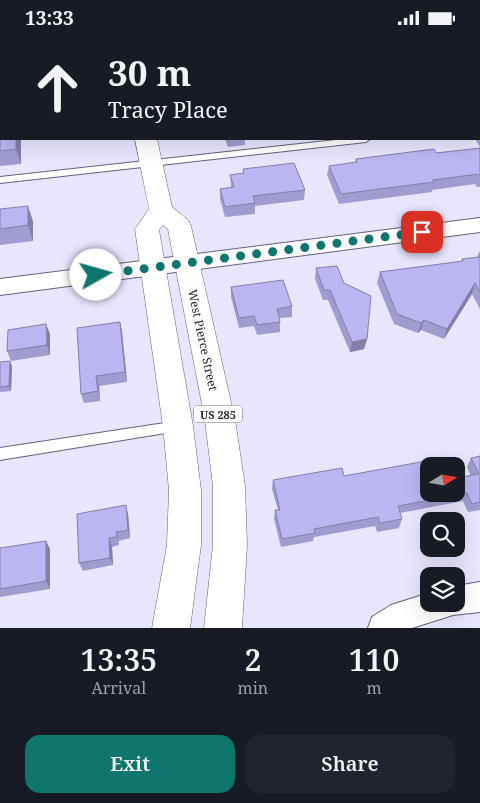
<!DOCTYPE html>
<style>
body{margin:0;font-family:"Noto Serif",serif;background:#20242c;color:#f1f3f6;height:100vh;display:flex;flex-direction:column;font-size:19px;white-space:nowrap}
*{box-sizing:border-box;margin:0}
p{font-size:16px;color:#9ea1a6}
.icon{flex:none;width:28px;height:28px;fill:none;stroke:currentColor;stroke-width:2;stroke-linecap:round;stroke-linejoin:round}
.map{position:relative;height:593px;overflow:hidden}
.details{display:flex;flex-direction:column;background:#171b24;flex:1}
.details>*{flex:none}
.banner{position:absolute;left:0px;top:0px;width:480px;height:105px;box-shadow:0 5px 20px #0002;background:#171b24;color:#f1f3f6;overflow:hidden}
.needle{width:32px;rotate:79deg}
.controls{position:absolute;left:420px;top:422px;display:grid;gap:10px}
.controls a{display:grid;place-items:center;width:45px;height:45px;border-radius:10px;background:#171b24;box-shadow:0 5px 20px #0002;font-size:25px}
.pin{position:absolute;display:grid;place-items:center;width:42px;height:42px;color:#fff;margin:-21px;border-radius:10px;box-shadow:0 2px 8px #0006}
.me{position:absolute;width:55px;margin:-28px;rotate:83deg;stroke-linejoin:round;filter:drop-shadow(0 0 4px #0008)}
.turn{display:flex;align-items:center;gap:18px;height:105px;padding:0 25px;font-size:22px}
.turn .icon{width:65px;height:65px;stroke-width:2.5}
.turn b{display:block;font-size:35px;line-height:42px}
.eta{display:flex;justify-content:space-evenly;align-items:center;height:85px;text-align:center}
.eta b{font-size:30px;font-weight:600;line-height:35px}
.primary-button{display:flex;gap:10px;margin-top:auto;padding:10px 25px}
.primary-button a{flex:1;height:58px;border-radius:15px;background:#0f766e;color:#fff;font-size:20px;font-weight:600;line-height:58px;text-align:center}
.primary-button a+a{background:#20242c;color:#f1f3f6}
.status{display:flex;justify-content:space-between;align-items:center;height:35px;padding:0 25px;background:#171b24;direction:ltr}
.status svg{height:14px;fill:currentColor}
.map>svg:first-child{display:block}
.lines{fill:none;stroke-linecap:round;stroke-linejoin:round}
.lane-casing{stroke:#64627c;stroke-width:2}
.street-casing{stroke:#64627c;stroke-width:2}
.highway-casing{stroke:#64627c;stroke-width:1}
.lane{fill:#fff;fill-rule:evenodd}
.street{fill:#fff;fill-rule:evenodd}
.highway{fill:#fff;fill-rule:evenodd}
.wall{fill:#a19ccf}
.shaded-wall{fill:#837fa9}
.building{fill:#bbb5f1;stroke:#837fa9}
.route{stroke:#0f766e;stroke-width:9;stroke-dasharray:0 16.2}
.labels{text-anchor:middle;dominant-baseline:central;stroke-width:5;stroke-linejoin:round;paint-order:stroke}
.shield{fill:#fff;stroke:#686870;stroke-width:1}
.shield-label{font-size:11px;font-weight:bold;fill:#282732}
.street-label{font-size:12px;fill:#282732;stroke:#fff}
</style>
<div class="status"><b>13:33</b><svg viewBox="0 0 49 12"><path d="M0 12V9h3v3zM5 12V6h3v6zM10 12V3h3v9zM15 12V0h3v12zM26 1h20v11H26zM47 4h2v5h-2z"/></svg></div>
<div class="map">
<svg width="480" height="593" viewBox="0 0 480 593">
<rect width="100%" height="100%" fill="#e7e6fe"/>
<g class="lines">
<defs>
<path id="lane" d="M257,0H265L266,1H258Z
M480,88V94H479V89Z
M345,104H370L366,107L0,148V142Z
M178,386L182,387L184,391L182,395L178,396L0,425V413Z"/>
<path id="street" d="M386,0H401V1H387Z
M479,8H480V16H479Z
M480,183V197L0,260V244Z
M480,547V577L453,580L412,593H368L372,582L391,570L429,558V569H456V551Z"/>
<path id="highway" d="M117,0H135V1H117Z
M135,104H157L172,172L188,185L191,191L235,385L245,451L247,510L242,593H204L213,510V451L205,385L168,194L163,190L159,195L193,391L201,455V510L190,593H152L167,510L169,455L163,391L135,194L149,174Z"/>
</defs>
<!-- lane casing -->
<use href="#lane" class="lane-casing"/>
<!-- street casing -->
<use href="#street" class="street-casing"/>
<!-- highway casing -->
<use href="#highway" class="highway-casing"/>
<!-- lane -->
<use href="#lane" class="lane"/>
<!-- street -->
<use href="#street" class="street"/>
<!-- highway -->
<use href="#highway" class="highway"/>
</g>
<!-- wall -->
<path class="wall" d="M224,0H257V1H225Z
M479,27H480V56H479Z
M0,71L21,104V129L0,131Z
M480,92V112L475,104H479V93Z
M225,104H245V110L228,112Z
M480,113V152H477L475,149L432,155V157L339,169L327,140L329,131L355,128L356,124L436,118Z
M243,134L305,155L304,165L255,171V179L225,182L220,164V154L231,152L230,140L243,138Z
M0,174L33,186V206L0,210Z
M479,217H480V274L472,259L444,304L421,295L418,298L394,289L377,248L380,237L461,226L462,224L477,222Z
M316,233L367,304L364,314L350,317L328,265H323L315,244Z
M231,252L292,271V282L279,283L280,287V297L257,300L254,291L239,293L231,262Z
M120,287L122,297L127,347L99,351L100,366L84,368L81,359Z
M50,299V320L11,326L7,316Z
M0,327L12,331L11,356L0,357Z
M480,421V475L468,477L463,466L400,478L402,484L399,493L377,497L375,491L314,502L313,506L281,512L274,484L275,475H278L272,454L273,445L344,441L429,459L471,441L467,432L471,423Z
M128,479L130,503L119,506V510L112,512L113,530L83,536L79,528Z
M0,513L50,514V554L0,562Z"/>
<!-- shaded-wall -->
<path class="shaded-wall" d="M318,0H349V1H318Z
M16,104H21V129L16,114Z
M28,171L33,186V206L28,190Z
M475,248L472,259L444,304L447,294Z
M424,285L421,295L418,298L421,288Z
M120,287L122,297L127,347L125,337Z
M46,289L50,299V320L47,310Z
M367,304L364,314L350,317L352,307Z
M10,326L12,331L11,356L9,351Z
M96,341L99,351L100,366L98,356Z
M126,470L128,479L130,503L128,495Z
M109,503L112,512L113,530L110,523Z
M46,506L50,514V554L46,546Z"/>
<!-- building -->
<path class="building" d="M180,0H206V1H180Z
M479,27H480V47H479Z
M0,71H1V104H16V114L0,116Z
M480,113V142L478,139L433,145L434,147L341,159L329,131L357,127L356,124L434,114L436,118Z
M294,128L305,155L253,161L255,168L225,172L220,154L234,152L230,140L244,138L243,134Z
M28,171V190L0,194V174Z
M480,222V257L475,248L447,294L424,285L421,288L397,279L380,237L463,226L462,224Z
M337,231L344,248L371,261L367,304L352,307L330,255H324L316,233Z
M283,245L292,271L277,274L280,287L257,290L254,281L239,283L231,252Z
M120,287L125,337L96,341L98,356L81,359L77,293Z
M46,289L47,310L7,316L8,295Z
M10,326L9,351L0,352V327Z
M480,421V467L472,469L467,458L398,471L402,484L380,488L378,482L314,494L315,498L282,504L275,475H280L273,445L342,433L344,441L426,426L429,433V459H456V443L479,439L471,423Z
M126,470L128,495L116,497L117,502L109,503L110,523L79,528L77,479Z
M46,506V546L0,554V513Z"/>
<g class="lines">
<!-- route -->
<path class="route" d="M96,240L422,197"/>
</g>
<g class="labels">
<!-- shield labels -->
<rect class="shield" x="194" y="370.5" width="48" height="17" rx="4"/>
<g class="shield-label">
<text x="218" y="379">US 285</text>
</g>
<!-- street labels -->
<g class="street-label">
<text transform="translate(203 305) rotate(78)">West Pierce Street</text>
</g>
</g>
</svg>
<div class="controls">
<a><svg class="needle" viewBox="-14 -14 28 28"><path d="M0-13l5 13h-10z" fill="#e53935"/><path d="M0 13l5-13h-10z" fill="#9ea1a6"/></svg></a>
<a><svg class="icon" aria-label="search" viewBox="0 0 24 24"><circle cx="10" cy="10" r="6"/><path d="M15 15l6 6"/></svg></a>
<a><svg class="icon" aria-label="layers" viewBox="0 0 24 24"><path d="M12 4l9 5-9 5-9-5zM3 14l9 5 9-5"/></svg></a>
</div>
<div class="pin" style="left:422px;top:197px;background:#d93025"><svg class="icon" aria-label="arrive" viewBox="0 0 24 24"><path d="M6 21V4h12l-3 4 3 4H6"/></svg></div>
<svg class="me" style="left:96px;top:240px" viewBox="-20 -20 40 40"><circle r="19" fill="#fff"/><path d="M0-13L10 11 0 6-10 11z" fill="#0f766e"/></svg>
<div class="banner">
<div class="turn"><svg class="icon" aria-label="ahead" viewBox="0 0 24 24"><path d="M12 20V5M6 11l6-6 6 6"/></svg><div><b>30 m</b>Tracy Place</div></div>
</div>
</div>
<section class="details">
<div class="eta">
<div><b>13:35</b><p>Arrival</p></div>
<div><b>2</b><p>min</p></div>
<div><b>110</b><p>m</p></div>
</div>
<div class="primary-button"><a>Exit</a><a>Share</a></div>
</section>
